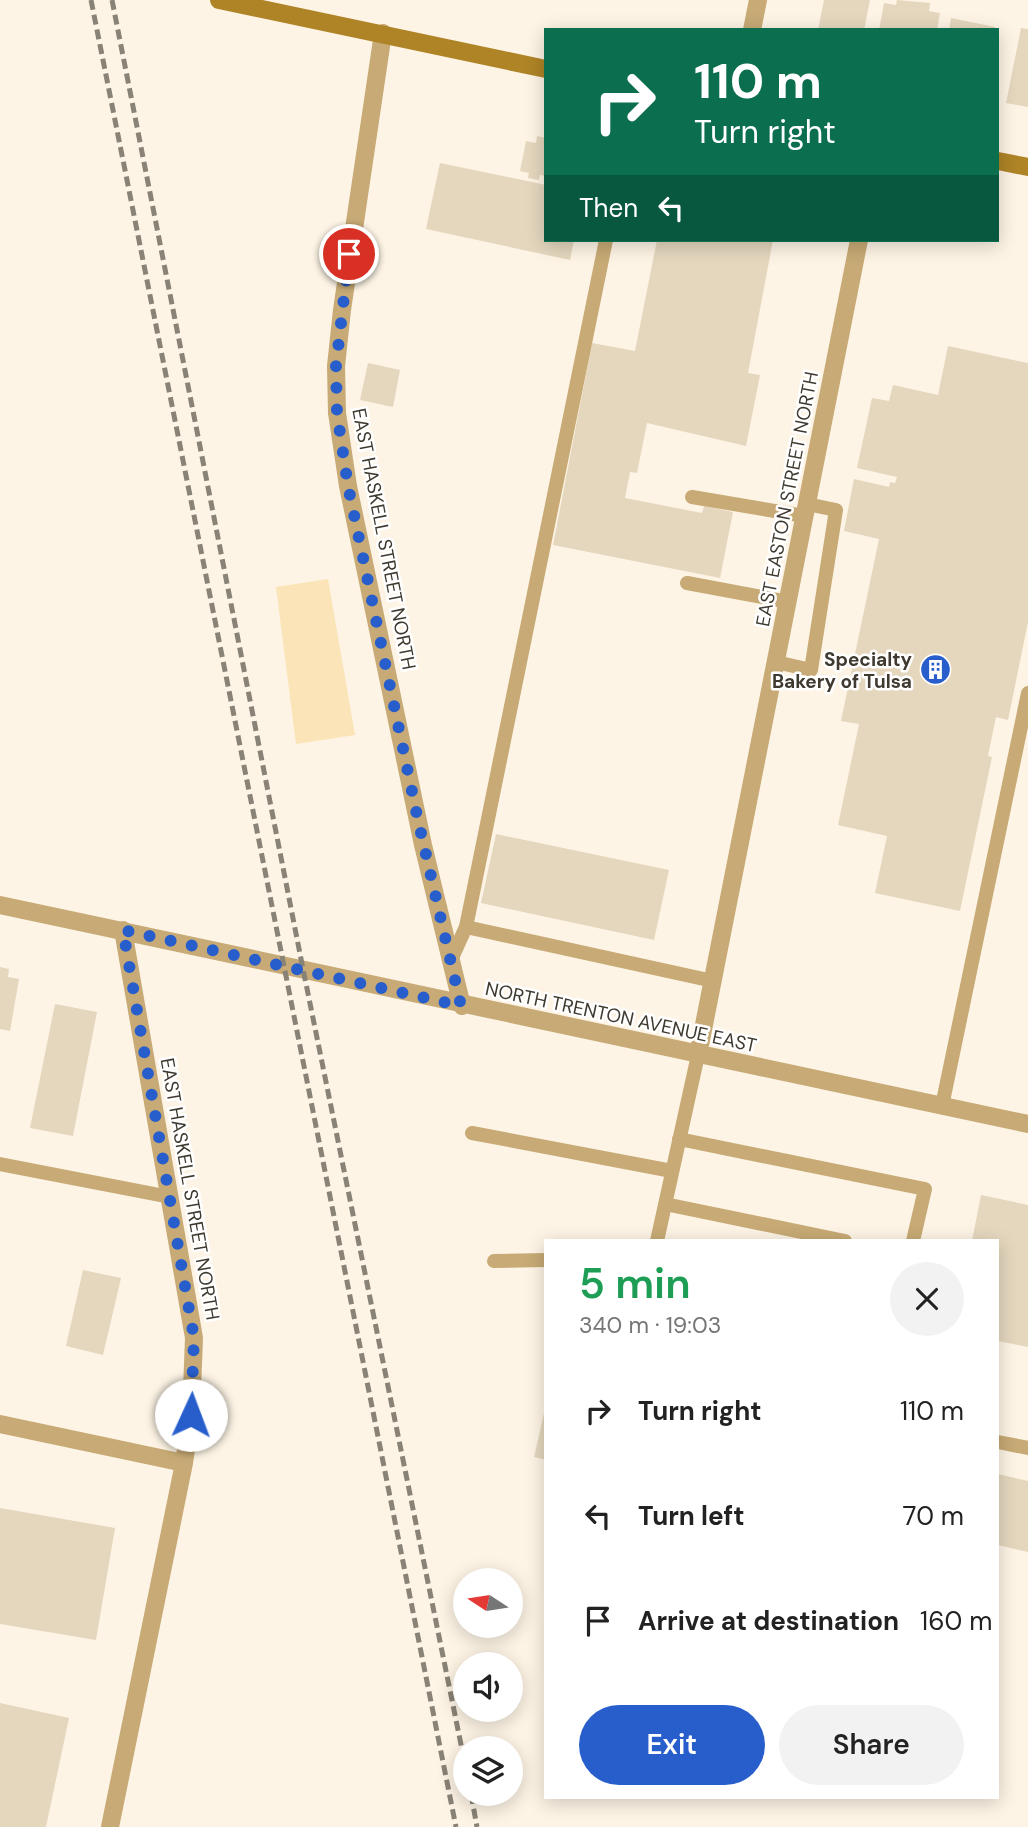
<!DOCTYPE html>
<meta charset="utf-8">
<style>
body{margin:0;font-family:"DM Sans",sans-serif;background:#f2f2f2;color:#222;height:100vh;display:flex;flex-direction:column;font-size:26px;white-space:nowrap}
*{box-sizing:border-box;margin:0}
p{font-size:23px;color:#767676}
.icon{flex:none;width:38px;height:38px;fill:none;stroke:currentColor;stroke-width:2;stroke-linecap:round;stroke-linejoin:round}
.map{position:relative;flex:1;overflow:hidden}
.panel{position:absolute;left:544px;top:1239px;width:455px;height:560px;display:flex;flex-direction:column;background:#fff;border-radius:0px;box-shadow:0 4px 18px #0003}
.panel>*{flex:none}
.guide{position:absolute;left:544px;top:28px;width:455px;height:214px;border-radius:0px;box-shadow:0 4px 18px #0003;background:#0b6e4f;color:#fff;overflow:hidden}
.needle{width:46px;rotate:282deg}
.fabs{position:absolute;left:453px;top:1568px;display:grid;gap:14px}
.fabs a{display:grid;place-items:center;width:70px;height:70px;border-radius:50%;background:#fff;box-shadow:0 4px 18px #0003;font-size:35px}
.pin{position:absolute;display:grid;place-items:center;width:60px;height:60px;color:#fff;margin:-30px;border:4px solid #fff;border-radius:50%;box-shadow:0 2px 7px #0007}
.me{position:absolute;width:77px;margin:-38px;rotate:2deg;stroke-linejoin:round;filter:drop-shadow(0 0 5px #0008)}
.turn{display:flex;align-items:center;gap:24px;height:147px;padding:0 35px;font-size:32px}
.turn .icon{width:91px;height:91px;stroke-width:2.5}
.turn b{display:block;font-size:49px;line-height:60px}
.then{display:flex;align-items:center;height:66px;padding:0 35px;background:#0003;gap:14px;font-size:26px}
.round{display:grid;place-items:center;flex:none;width:74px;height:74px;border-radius:37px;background:#f2f2f2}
.summary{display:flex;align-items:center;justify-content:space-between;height:119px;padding:0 35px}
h1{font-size:42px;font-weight:600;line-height:52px;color:#1e9e55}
.cta{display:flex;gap:14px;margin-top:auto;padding:14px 35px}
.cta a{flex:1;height:80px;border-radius:42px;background:#285ecc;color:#fff;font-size:28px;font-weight:600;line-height:80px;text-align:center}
.cta a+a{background:#f2f2f2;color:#222}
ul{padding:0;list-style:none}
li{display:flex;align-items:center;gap:21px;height:105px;padding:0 35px}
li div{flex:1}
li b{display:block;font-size:26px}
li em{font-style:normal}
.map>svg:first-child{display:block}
.green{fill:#fbe4b8}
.building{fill:#e5d7be}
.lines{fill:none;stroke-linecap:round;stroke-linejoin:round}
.service{stroke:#c7aa75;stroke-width:14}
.minor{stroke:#c7aa75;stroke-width:18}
.secondary{stroke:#af8427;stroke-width:18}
.rail{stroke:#898276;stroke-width:5;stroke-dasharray:10 5;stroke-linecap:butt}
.route{stroke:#285ecc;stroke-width:12;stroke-dasharray:0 21.6}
.labels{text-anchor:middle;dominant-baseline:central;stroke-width:5;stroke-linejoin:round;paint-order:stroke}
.street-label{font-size:19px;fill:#3f392f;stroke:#fff}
.poi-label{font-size:19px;font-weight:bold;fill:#3f392f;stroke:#fff;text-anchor:end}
</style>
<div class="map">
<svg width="1028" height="1827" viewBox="0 0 1028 1827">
<rect width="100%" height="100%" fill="#fdf4e5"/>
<!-- green -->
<path class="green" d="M328,579L355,735L296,744L276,587Z"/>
<!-- building -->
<path class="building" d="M824,0H870L864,30H818Z
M897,0L930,3L929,11L940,13L937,30H879L884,3L896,5Z
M951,18L995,27V30H949Z
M1021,28L1028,29V107L1006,103Z
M537,136L546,138V176L540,175L539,180L528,178L529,173L520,171L526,141L536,143Z
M440,163L546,185V240H574L570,260L426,229Z
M657,240H773L748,373L760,375L746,446L647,423L637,473L630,472L625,498L702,513L704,506L733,512L720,578L553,545L592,343L635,351Z
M948,346L1028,363V622L1008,720L996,717L988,756L992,757L960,911L875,893L887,836L838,825L859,724L841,721L879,539L844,531L854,479L889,487L890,482L895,483L897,477L857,468L872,398L889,401L893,385L938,395Z
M368,363L400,370L393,407L360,400Z
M496,834L669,870L654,940L481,903Z
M0,967L9,969L8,977L19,979L10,1031L0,1029Z
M55,1004L97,1012L73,1136L30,1128Z
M981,1195L1028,1205V1347L998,1341V1241H972Z
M83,1270L121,1278L103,1355L66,1346Z
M545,1409H546V1460L534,1457Z
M998,1474L1028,1481V1552L998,1545Z
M0,1508L115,1528L96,1640L0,1624Z
M0,1703L69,1718L46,1827H0Z"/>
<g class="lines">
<!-- service -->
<path class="service" d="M692,497L804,516
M687,583L788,602
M776,662L811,670L836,510L807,504
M466,927L713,981
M450,962L466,927L606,240
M942,1106L1028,693
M472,1133L672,1171
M679,1139L925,1189L913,1241
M0,1164L170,1197
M665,1204L845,1241
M657,1241L698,1055
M494,1261L546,1260
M998,1442L1028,1448"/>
<!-- minor -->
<path class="minor" d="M752,30L758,0
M383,33L342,310L336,366L337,413L348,486L423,845L462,1006
M0,905L1028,1124
M698,1055L859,240
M0,1424L184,1463
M110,1827L184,1463L191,1415L194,1338L123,930"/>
<!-- secondary -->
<path class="secondary" d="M219,0L546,69
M998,161L1028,167"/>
<!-- rail -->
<path class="rail" d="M91,0L456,1827
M112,0L303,969L466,1769
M471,1794L477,1827"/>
</g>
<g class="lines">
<!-- route -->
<path class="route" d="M191,1415L194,1338L123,930L461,1006L418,820L348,486L337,413L336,366L349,254"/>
</g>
<!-- icons -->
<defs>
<symbol id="building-disc" viewBox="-11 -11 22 22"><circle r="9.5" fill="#285ecc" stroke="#fff"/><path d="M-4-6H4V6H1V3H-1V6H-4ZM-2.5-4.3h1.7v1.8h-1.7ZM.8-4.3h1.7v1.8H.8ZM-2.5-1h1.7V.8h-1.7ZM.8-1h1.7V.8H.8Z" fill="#fff"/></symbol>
</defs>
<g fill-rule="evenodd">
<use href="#building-disc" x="918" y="652" width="35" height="35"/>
</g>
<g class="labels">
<!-- street labels -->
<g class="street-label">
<text transform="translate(787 499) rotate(-79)">EAST EASTON STREET NORTH</text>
<text transform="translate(384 539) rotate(79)">EAST HASKELL STREET NORTH</text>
<text transform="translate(621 1017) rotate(12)">NORTH TRENTON AVENUE EAST</text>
<text transform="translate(190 1189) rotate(80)">EAST HASKELL STREET NORTH</text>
</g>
<!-- poi labels -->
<g class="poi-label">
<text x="912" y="659">Specialty<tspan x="912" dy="22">Bakery of Tulsa</tspan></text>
</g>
</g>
</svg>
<div class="fabs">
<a><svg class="needle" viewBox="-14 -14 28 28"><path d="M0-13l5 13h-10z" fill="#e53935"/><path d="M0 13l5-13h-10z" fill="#767676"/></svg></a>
<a><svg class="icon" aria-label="sound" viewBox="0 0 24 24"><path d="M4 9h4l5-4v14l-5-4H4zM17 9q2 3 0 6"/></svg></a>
<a><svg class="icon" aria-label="layers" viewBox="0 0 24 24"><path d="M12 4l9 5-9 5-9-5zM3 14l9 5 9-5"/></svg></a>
</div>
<div class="pin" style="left:349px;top:254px;background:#d93025"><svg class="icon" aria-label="arrive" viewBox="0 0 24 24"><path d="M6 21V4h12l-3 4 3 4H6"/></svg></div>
<svg class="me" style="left:191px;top:1415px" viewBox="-20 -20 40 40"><circle r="19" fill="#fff"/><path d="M0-13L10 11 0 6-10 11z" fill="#285ecc"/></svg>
<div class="guide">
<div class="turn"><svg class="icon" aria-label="right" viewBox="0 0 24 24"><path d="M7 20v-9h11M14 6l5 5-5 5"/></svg><div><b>110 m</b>Turn right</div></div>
<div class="then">Then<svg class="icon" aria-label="left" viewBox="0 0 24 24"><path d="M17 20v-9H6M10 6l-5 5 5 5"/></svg></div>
</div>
<section class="panel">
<div class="summary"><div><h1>5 min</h1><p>340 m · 19:03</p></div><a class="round"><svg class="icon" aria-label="close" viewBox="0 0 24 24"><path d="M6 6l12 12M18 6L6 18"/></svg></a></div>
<ul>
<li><svg class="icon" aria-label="right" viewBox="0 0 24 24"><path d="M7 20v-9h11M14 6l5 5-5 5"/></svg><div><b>Turn right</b></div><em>110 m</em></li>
<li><svg class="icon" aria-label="left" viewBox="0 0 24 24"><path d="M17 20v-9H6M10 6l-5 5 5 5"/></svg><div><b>Turn left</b></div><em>70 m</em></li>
<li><svg class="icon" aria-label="arrive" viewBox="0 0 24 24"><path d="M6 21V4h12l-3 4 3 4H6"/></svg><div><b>Arrive at destination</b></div><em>160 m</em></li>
</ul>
<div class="cta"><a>Exit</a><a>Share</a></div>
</section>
</div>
